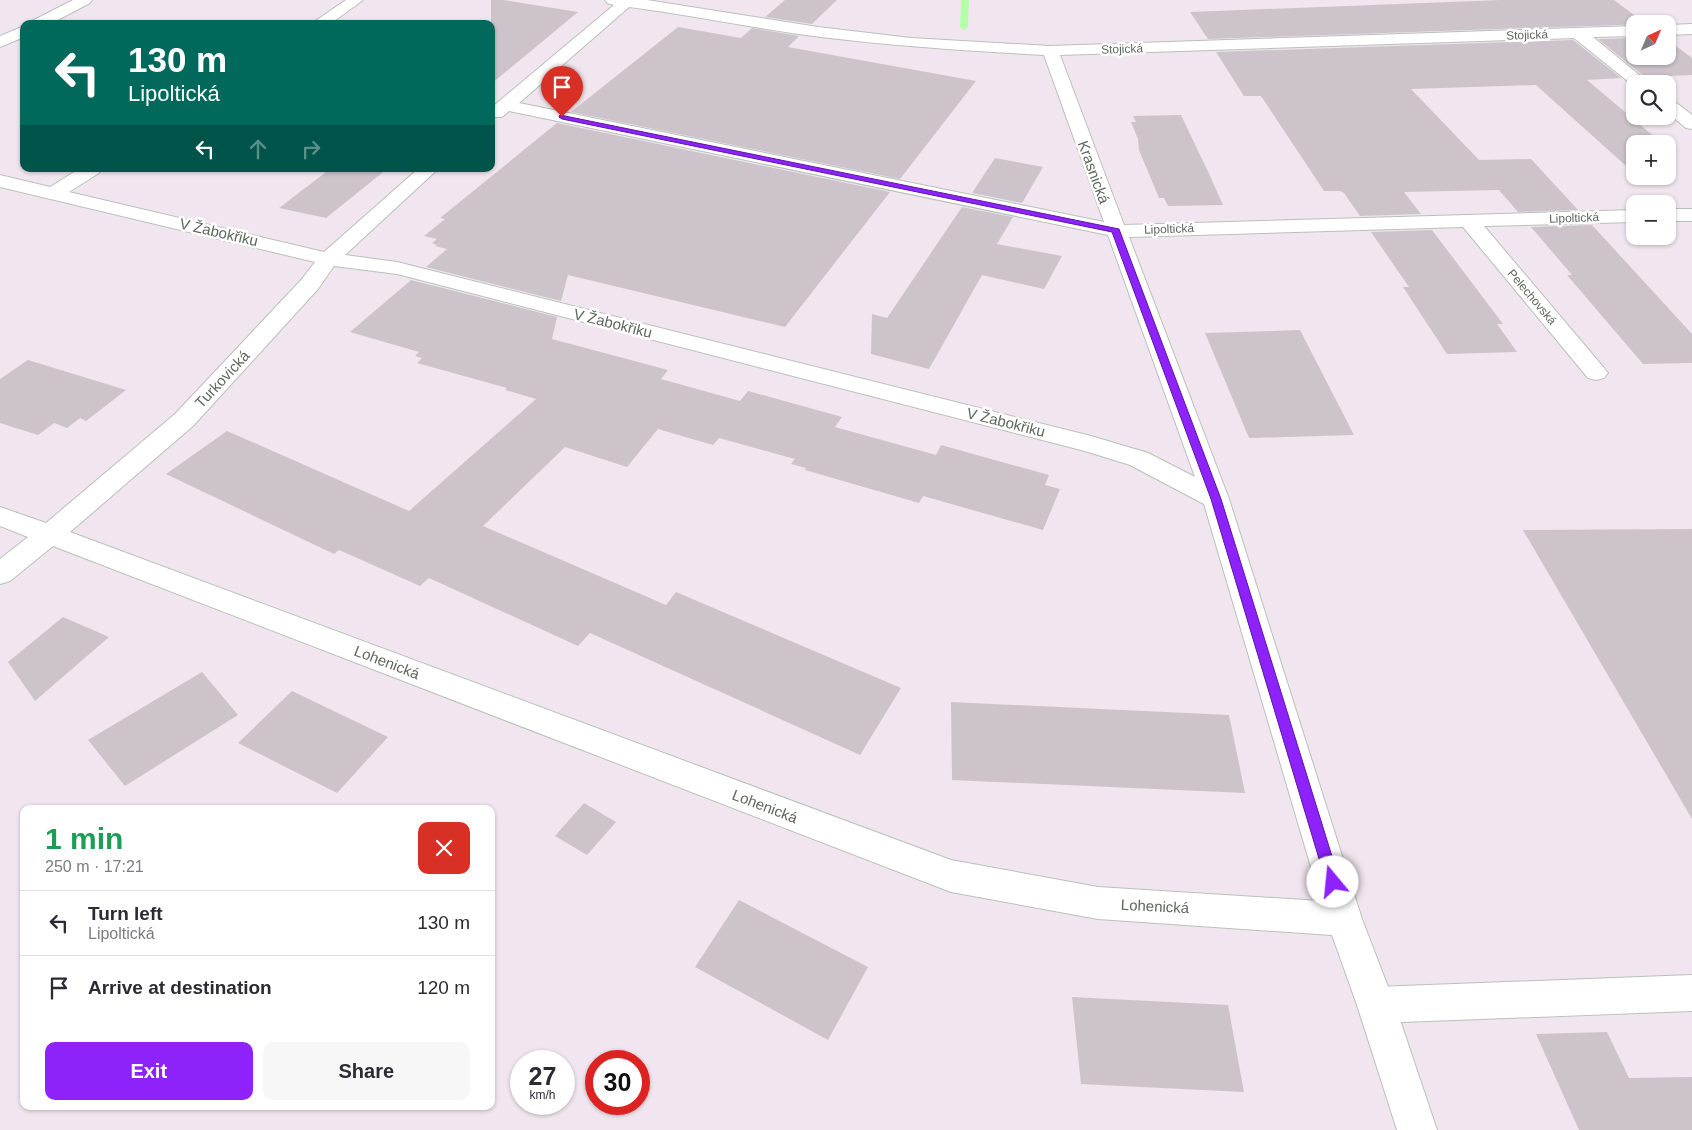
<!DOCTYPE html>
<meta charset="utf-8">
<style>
body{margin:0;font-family:Arial,sans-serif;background:#f7f7f7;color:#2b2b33;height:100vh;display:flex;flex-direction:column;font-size:19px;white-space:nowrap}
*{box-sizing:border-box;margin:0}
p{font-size:16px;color:#7c7c81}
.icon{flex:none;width:28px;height:28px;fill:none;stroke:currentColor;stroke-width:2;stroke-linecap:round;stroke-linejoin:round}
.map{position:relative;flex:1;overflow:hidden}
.side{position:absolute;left:20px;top:805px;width:475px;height:305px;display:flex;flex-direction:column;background:#fff;border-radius:10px;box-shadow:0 1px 4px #0004}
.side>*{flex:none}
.top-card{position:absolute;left:20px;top:20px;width:475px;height:152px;border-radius:10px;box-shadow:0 1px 4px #0004;background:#00695c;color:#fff;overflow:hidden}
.needle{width:32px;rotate:44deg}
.controls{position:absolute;left:1626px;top:15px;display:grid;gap:10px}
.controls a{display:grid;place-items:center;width:50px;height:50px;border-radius:10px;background:#fff;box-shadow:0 1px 4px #0004;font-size:25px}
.speed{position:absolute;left:510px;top:1050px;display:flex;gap:10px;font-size:25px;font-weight:700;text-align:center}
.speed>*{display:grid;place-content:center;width:65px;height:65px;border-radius:50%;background:#fff;box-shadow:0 1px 4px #0004;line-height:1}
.speed small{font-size:12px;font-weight:400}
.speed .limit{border:8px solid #d22;background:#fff;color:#111}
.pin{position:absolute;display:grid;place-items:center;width:42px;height:42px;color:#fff;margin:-51px -21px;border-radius:50% 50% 50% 0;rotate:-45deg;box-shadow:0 0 5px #0007}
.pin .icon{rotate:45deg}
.me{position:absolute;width:55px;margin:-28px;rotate:343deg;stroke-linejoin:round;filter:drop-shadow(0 0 4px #0008)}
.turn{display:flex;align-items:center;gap:18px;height:105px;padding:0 25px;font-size:22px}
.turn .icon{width:65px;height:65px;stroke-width:2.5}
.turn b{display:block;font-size:35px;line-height:42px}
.lanes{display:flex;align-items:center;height:48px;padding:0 25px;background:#0003;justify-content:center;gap:25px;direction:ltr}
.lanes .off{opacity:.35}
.round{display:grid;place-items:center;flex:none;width:52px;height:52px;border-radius:10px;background:#f7f7f7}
.headline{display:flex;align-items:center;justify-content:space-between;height:85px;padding:0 25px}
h1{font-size:30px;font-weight:600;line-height:38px;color:#1e9e55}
.action{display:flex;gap:10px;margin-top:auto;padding:10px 25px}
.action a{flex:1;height:58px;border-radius:10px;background:#8d22fb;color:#fff;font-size:20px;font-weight:600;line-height:58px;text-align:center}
.action a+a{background:#f7f7f7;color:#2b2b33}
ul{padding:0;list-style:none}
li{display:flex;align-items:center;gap:15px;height:65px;padding:0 25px;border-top:1px solid #e1e1e2}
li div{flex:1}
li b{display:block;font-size:19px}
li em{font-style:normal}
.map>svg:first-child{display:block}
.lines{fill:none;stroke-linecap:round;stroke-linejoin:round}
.stream{fill:#b5ffa8;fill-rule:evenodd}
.building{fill:#ccc3cb}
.lane-casing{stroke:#b8c1b9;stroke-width:2}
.street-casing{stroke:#b8c1b9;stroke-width:2}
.lane{fill:#fff;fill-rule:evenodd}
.street{fill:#fff;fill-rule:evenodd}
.route{fill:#8d22fb;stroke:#5c16a3}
.labels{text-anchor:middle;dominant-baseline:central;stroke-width:5;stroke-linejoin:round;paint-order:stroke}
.far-street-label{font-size:12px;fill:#5d685d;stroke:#fff}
.street-label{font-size:15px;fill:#5d685d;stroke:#fff}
</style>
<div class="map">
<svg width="1692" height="1130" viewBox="0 0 1692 1130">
<rect width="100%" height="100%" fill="#f1e6ef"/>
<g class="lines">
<!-- stream -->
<path class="stream" d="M961,0H969L968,27L964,30L960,27Z"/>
</g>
<!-- building -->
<path class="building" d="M491,0H503L578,12L491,84Z
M785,0H837L812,24L765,17Z
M1501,0H1614L1646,24L1208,39L1190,12Z
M678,27L741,38L752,28L799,36L788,47L976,81L900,179L571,112Z
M1635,38V56H1668V40L1692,58V75L1645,77L1598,39Z
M1573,40L1621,78L1587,80L1663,144H1635V174L1536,85L1411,89L1479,160L1531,159L1578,210L1518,212L1499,190L1404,192L1421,214L1360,216L1344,193L1340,191H1324L1261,96H1244L1216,52Z
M1181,115L1211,178L1223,205L1168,206L1164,198H1159L1139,150L1138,139L1131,122H1136L1133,116Z
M557,123L890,192L785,327L568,275L561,301L426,267L447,249L435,246L437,245L432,243L437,239L424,236L445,219L440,218Z
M995,158L1043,167L1022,203L972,193Z
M330,169H387L326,218L279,208Z
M962,207L1013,217L997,244L1062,256L1044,289L982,275L929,369L871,354L872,314L887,318Z
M1592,225L1692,334V363L1643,364L1567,275H1572L1531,227Z
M1432,230L1503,324H1497L1517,352L1447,354L1403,287H1409L1371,232Z
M411,280L557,317L552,339L668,370L661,379L740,401L748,391L842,417L835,427L936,455L941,445L1049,475L1045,485L1060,489L1043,530L923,496L919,503L805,470L806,468L791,464L795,459L719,438L713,445L658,429L627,467L565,447L483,526L666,605L676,592L901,688L860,755L590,633L578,646L429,578L420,586L339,550L334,554L166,474L227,431L409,511L536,399L505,390L507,388L417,363L422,358L415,356L419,352L350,332Z
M1300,330L1354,435L1249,438L1205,333Z
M28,360L126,390L86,421L80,418L67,428L54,423L38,435L0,423V379Z
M1692,529V819L1523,530Z
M63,617L109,637L35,701L8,662Z
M202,672L238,715L125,786L88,740Z
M292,691L388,737L337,793L238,743Z
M951,702L1229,715L1245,793L952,780Z
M584,803L616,822L587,855L555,836Z
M739,900L868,967L828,1040L695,967Z
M1072,997L1228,1005L1244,1092L1081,1084Z
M1607,1032L1629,1078L1692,1077V1130H1579L1536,1034Z"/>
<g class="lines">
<defs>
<path id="lane" d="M1692,975V1011L1376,1023L1363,1018L1357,1005L1363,992L1376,987Z"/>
<path id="street" d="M73,0H92L90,3L50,24H29L32,21Z
M346,0H363L330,24H311Z
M605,0H647L818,27L911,38L1050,46L1635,26V36L1593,37L1650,84H1635V87L1574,38L1060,55L1124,225L1635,210V222L1484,226L1604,368L1608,373L1604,378L1596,380L1588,378L1463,227L1129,237L1229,499L1362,919L1395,1005L1437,1130H1397L1357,1005L1332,935L1098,919L951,892L53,546L10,581L0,584V559L28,537L0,526V507L46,523L175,414L302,279L315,262L0,187V175L50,187L79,169H101L99,173L69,192L324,252L418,169H438L345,255L397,262L1091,436L1148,453L1195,477L1108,235L509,111L502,117H491V108L614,5L607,3ZM629,7C693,15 757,29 821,37C895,46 969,51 1044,55L1104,222L519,103ZM334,266L397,274L1085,451L1130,465L1204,504L1321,901L1098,887L951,860L70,532L193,426L318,289Z
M1692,24V34L1668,35V25Z
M24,26V37L0,47V36Z
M1668,100L1674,101L1692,115V129L1686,128L1668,113Z
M1668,209H1692V221H1668Z"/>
</defs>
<!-- lane casing -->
<use href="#lane" class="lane-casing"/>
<!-- street casing -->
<use href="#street" class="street-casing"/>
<!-- lane -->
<use href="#lane" class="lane"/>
<!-- street -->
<use href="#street" class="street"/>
</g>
<!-- route -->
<path class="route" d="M560,115L1119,229L1221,499L1340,882L1338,887L1333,888L1328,887L1326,882L1211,499L1112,232L562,119L559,117Z"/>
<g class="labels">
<!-- far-street labels -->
<g class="far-street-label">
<text transform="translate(1527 35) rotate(-2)">Stojická</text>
<text transform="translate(1122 49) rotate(-2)">Stojická</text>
<text transform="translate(1574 218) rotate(-2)">Lipoltická</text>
<text transform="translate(1169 229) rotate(-2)">Lipoltická</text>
<text transform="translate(1532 297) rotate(50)">Pelechovská</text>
</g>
<!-- street labels -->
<g class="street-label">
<text transform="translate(1094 172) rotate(70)">Krasnická</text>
<text transform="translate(219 232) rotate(13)">V Žabokřiku</text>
<text transform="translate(613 323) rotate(14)">V Žabokřiku</text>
<text transform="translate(222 379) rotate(-47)">Turkovická</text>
<text transform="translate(1006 422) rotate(14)">V Žabokřiku</text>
<text transform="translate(387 662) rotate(21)">Lohenická</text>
<text transform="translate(765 806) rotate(21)">Lohenická</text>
<text transform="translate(1155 906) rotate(3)">Lohenická</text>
</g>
</g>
</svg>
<div class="controls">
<a><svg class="needle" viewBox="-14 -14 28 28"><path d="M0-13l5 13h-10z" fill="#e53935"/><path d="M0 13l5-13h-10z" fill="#7c7c81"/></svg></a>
<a><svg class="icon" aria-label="search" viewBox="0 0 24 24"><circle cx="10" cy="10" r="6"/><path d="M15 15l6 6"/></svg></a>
<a>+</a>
<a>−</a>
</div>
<div class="speed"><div>27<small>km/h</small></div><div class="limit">30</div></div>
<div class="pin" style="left:562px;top:117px;background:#d93025"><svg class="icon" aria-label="arrive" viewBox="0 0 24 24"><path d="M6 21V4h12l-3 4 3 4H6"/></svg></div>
<svg class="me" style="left:1333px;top:882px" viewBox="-20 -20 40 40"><circle r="19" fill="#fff"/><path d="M0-13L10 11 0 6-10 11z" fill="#8d22fb"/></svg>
<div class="top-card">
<div class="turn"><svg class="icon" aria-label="left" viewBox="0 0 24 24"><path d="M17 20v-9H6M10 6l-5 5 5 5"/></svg><div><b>130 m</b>Lipoltická</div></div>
<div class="lanes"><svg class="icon" aria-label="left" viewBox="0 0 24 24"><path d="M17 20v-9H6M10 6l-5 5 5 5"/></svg><svg class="icon off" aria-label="ahead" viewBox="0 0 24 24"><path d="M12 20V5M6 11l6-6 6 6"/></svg><svg class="icon off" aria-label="right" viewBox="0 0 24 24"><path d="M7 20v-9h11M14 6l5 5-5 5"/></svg></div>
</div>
<section class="side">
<div class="headline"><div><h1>1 min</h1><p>250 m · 17:21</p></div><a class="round" style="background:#d93025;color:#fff"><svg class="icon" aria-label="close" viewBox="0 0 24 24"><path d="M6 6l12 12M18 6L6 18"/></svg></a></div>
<ul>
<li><svg class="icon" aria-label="left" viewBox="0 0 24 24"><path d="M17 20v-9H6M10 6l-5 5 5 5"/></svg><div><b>Turn left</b><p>Lipoltická</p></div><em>130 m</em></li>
<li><svg class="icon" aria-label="arrive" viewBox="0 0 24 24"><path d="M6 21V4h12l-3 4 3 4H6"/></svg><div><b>Arrive at destination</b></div><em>120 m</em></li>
</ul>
<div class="action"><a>Exit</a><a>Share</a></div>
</section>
</div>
